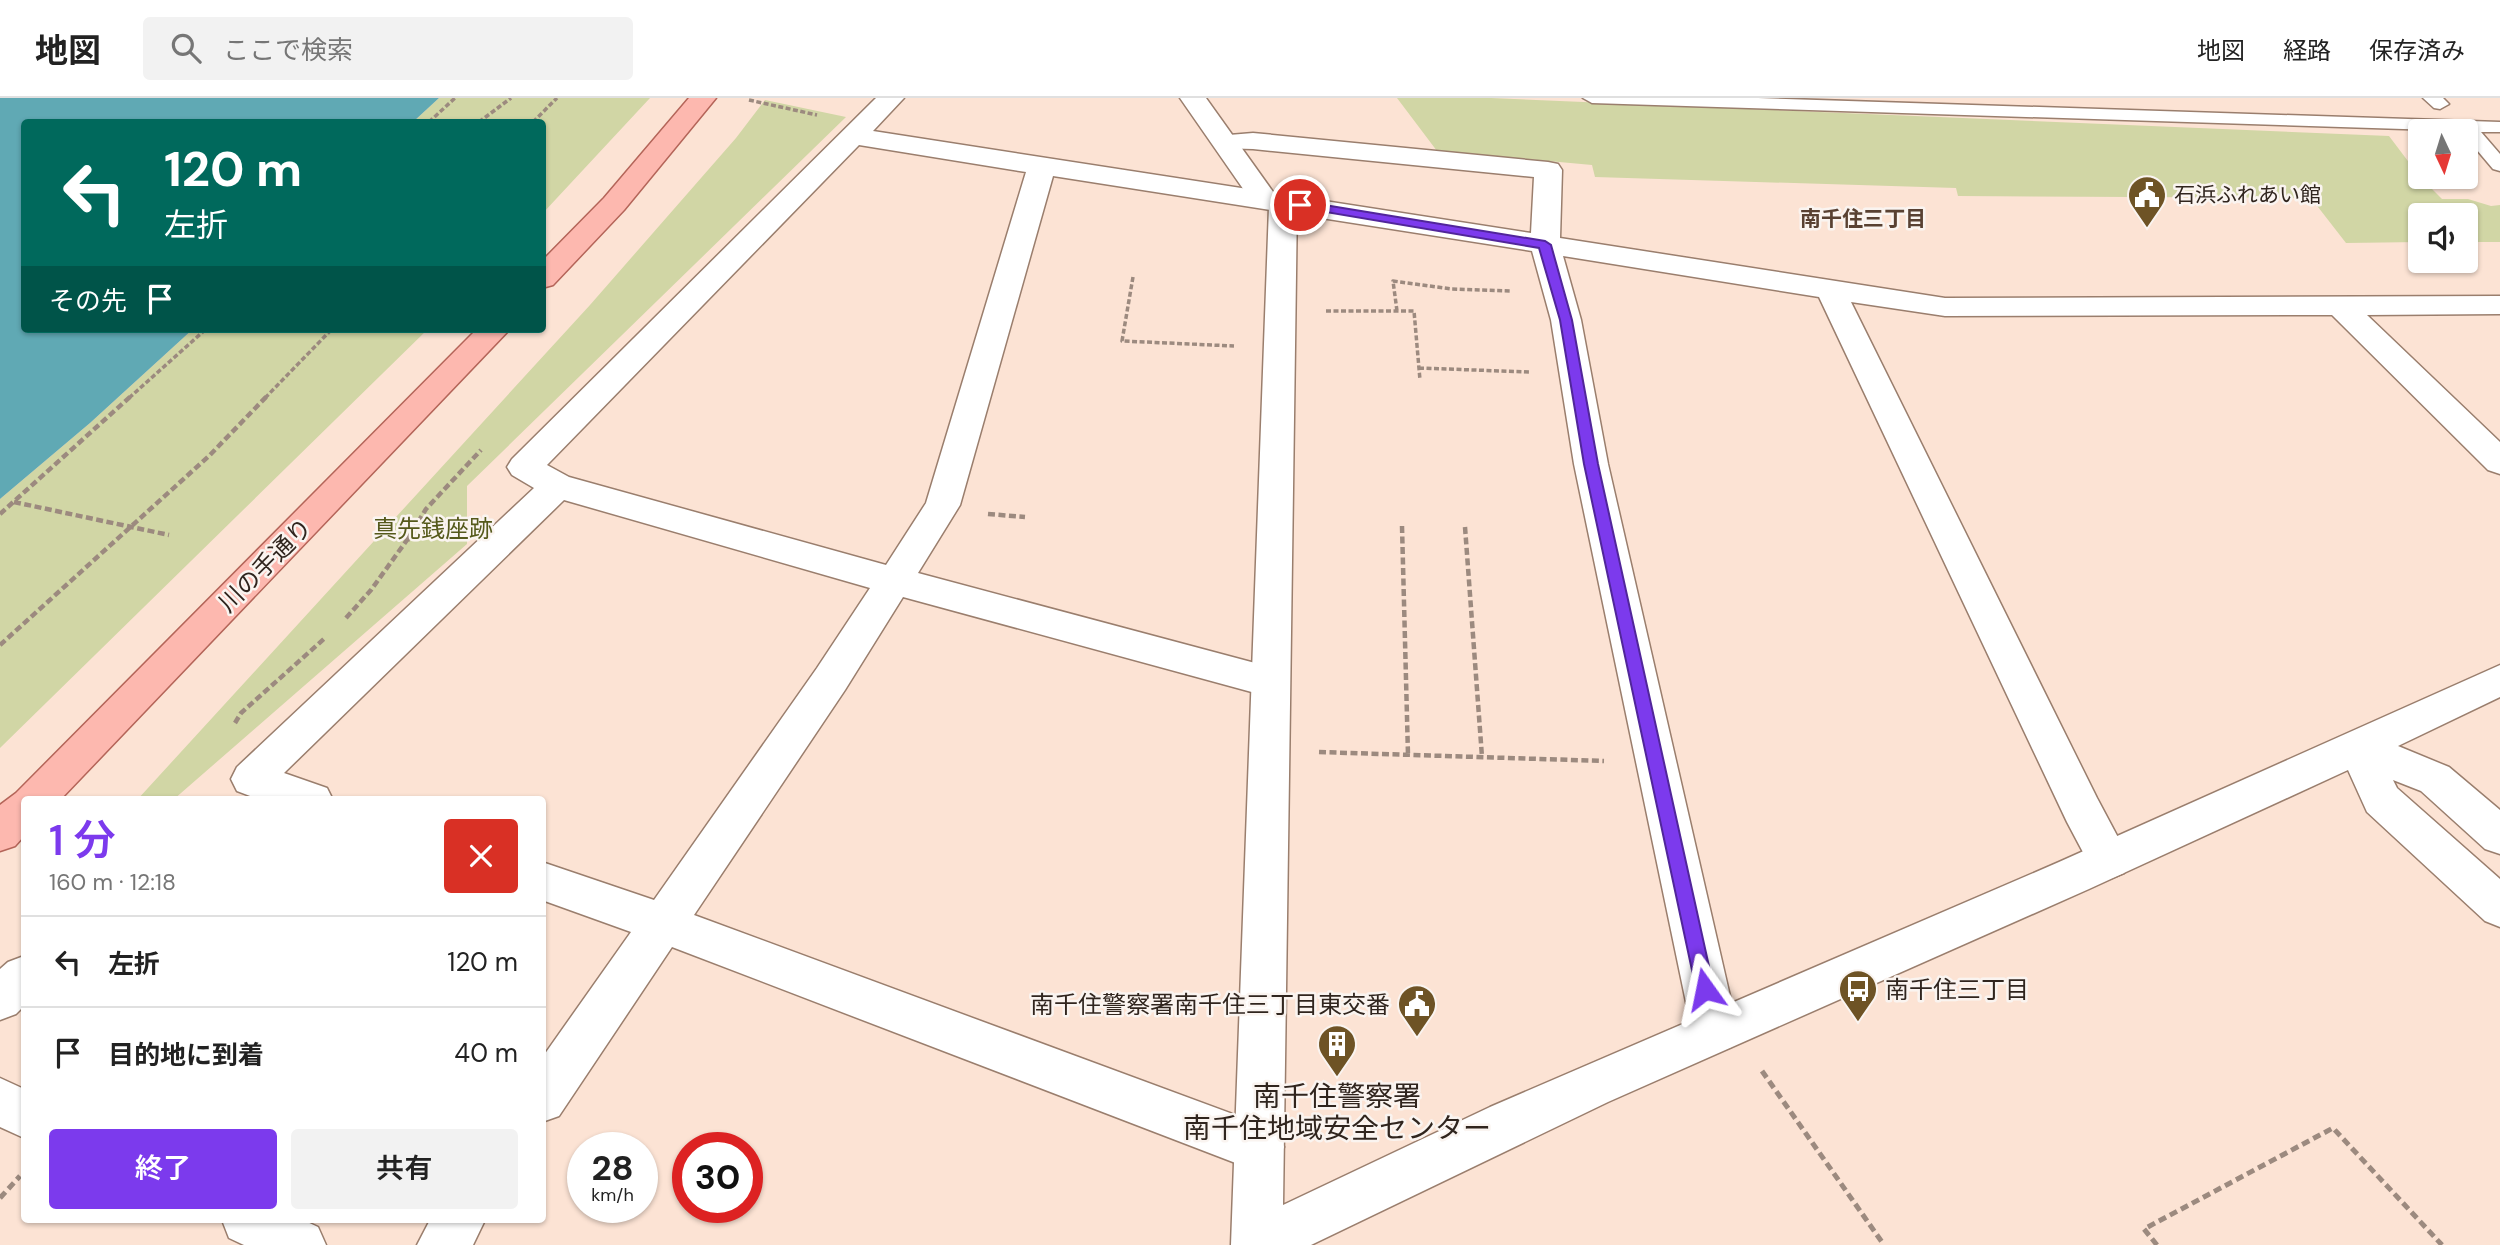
<!DOCTYPE html>
<html lang="ja">
<meta charset="utf-8">
<style>
body{margin:0;font-family:"DM Sans","Noto Sans JP",sans-serif;background:#f2f2f2;color:#222;height:100vh;display:flex;flex-direction:column;font-size:26px;white-space:nowrap}
*{box-sizing:border-box;margin:0}
p{font-size:23px;color:#767676}
.icon{flex:none;width:38px;height:38px;fill:none;stroke:currentColor;stroke-width:2;stroke-linecap:round;stroke-linejoin:round}
.map{position:relative;flex:1;overflow:hidden}
.drawer{position:absolute;left:21px;top:698px;width:525px;height:427px;display:flex;flex-direction:column;background:#fff;border-radius:7px;box-shadow:0 2px 5px #0004}
.drawer>*{flex:none}
.guide{position:absolute;left:21px;top:21px;width:525px;height:214px;border-radius:7px;box-shadow:0 2px 5px #0004;background:#00695c;color:#fff;overflow:hidden}
.needle{width:46px;rotate:176deg}
.controls{position:absolute;left:2408px;top:21px;display:grid;gap:14px}
.controls a{display:grid;place-items:center;width:70px;height:70px;border-radius:7px;background:#fff;box-shadow:0 2px 5px #0004;font-size:35px}
.speed{position:absolute;left:567px;top:1034px;display:flex;gap:14px;font-size:35px;font-weight:700;text-align:center}
.speed>*{display:grid;place-content:center;width:91px;height:91px;border-radius:50%;background:#fff;box-shadow:0 2px 5px #0004;line-height:1}
.speed small{font-size:18px;font-weight:400}
.speed .limit{border:10px solid #d22;background:#fff;color:#111}
.pin{position:absolute;display:grid;place-items:center;width:60px;height:60px;color:#fff;margin:-30px;border:4px solid #fff;border-radius:50%;box-shadow:0 2px 7px #0007}
.me{position:absolute;width:77px;margin:-38px;rotate:348deg;stroke-linejoin:round;filter:drop-shadow(0 0 5px #0008)}
.turn{display:flex;align-items:center;gap:24px;height:147px;padding:0 28px;font-size:32px}
.turn .icon{width:91px;height:91px;stroke-width:2.5}
.turn b{display:block;font-size:49px;line-height:60px}
.then{display:flex;align-items:center;height:66px;padding:0 28px;background:#0003;gap:14px;font-size:26px}
.round{display:grid;place-items:center;flex:none;width:74px;height:74px;border-radius:7px;background:#f2f2f2}
.head{display:flex;align-items:center;justify-content:space-between;height:119px;padding:0 28px}
h1{font-size:42px;font-weight:600;line-height:52px;color:#7c3aed}
.button{display:flex;gap:14px;margin-top:auto;padding:14px 28px}
.button a{flex:1;height:80px;border-radius:7px;background:#7c3aed;color:#fff;font-size:28px;font-weight:600;line-height:80px;text-align:center}
.button a+a{background:#f2f2f2;color:#222}
ul{padding:0;list-style:none}
li{display:flex;align-items:center;gap:21px;height:91px;padding:0 28px;border-top:2px solid #e0e0e0}
li div{flex:1}
li b{display:block;font-size:26px}
li em{font-style:normal}
header{display:flex;align-items:center;gap:42px;box-sizing:border-box;height:98px;padding:0 35px;background:#fff;border-bottom:2px solid #e0e0e0}
header strong{font-size:33px}
nav{display:flex;gap:38px;margin-inline-start:auto;font-size:24px}
.search{width:490px;height:63px;background:#f2f2f2;display:flex;align-items:center;gap:18px;box-sizing:border-box;padding:0 24px;border-radius:7px;color:#767676;font-size:26px}
.map>svg:first-child{display:block}
.green{fill:#d1d6a5}
.water{fill:#60a9b4}
.lines{fill:none;stroke-linecap:round;stroke-linejoin:round}
.service-casing{stroke:#9a7e6d;stroke-width:3}
.minor-casing{stroke:#9a7e6d;stroke-width:3}
.tertiary-casing{stroke:#9a7e6d;stroke-width:3}
.primary-casing{stroke:#b46559;stroke-width:3}
.path-far2{stroke:#9c8a7f;stroke-width:3.5;stroke-dasharray:5 2.5;stroke-linecap:butt}
.path-far1{stroke:#9c8a7f;stroke-width:4.5;stroke-dasharray:7 3.5;stroke-linecap:butt}
.path{stroke:#9c8a7f;stroke-width:5;stroke-dasharray:8 4.5;stroke-linecap:butt}
.service{fill:#fff;fill-rule:evenodd}
.minor{fill:#fff;fill-rule:evenodd}
.tertiary{fill:#fff;fill-rule:evenodd}
.primary{fill:#fdb8af;fill-rule:evenodd}
.route{fill:#7c3aed;stroke:#51269a;stroke-width:2}
.labels{text-anchor:middle;dominant-baseline:central;stroke-width:5;stroke-linejoin:round;paint-order:stroke}
.far-poi-label{font-size:21px;fill:#30251e;stroke:#faf4f0;text-anchor:start}
.far-neighbourhood-label{font-size:21px;font-weight:bold;fill:#594132;stroke:#faf4f0}
.park-label{font-size:24px;fill:#55591b;stroke:#faf4f0}
.street-label{font-size:24px;fill:#30251e;stroke:#faf4f0}
.poi-label{font-size:24px;fill:#30251e;stroke:#faf4f0;text-anchor:start}
.near-poi-label{font-size:28px;fill:#30251e;stroke:#faf4f0}
</style>
<header>
<strong>地図</strong>
<div class="search"><svg class="icon" aria-label="search" viewBox="0 0 24 24"><circle cx="10" cy="10" r="6"/><path d="M15 15l6 6"/></svg>ここで検索</div>
<nav><a>地図</a><a>経路</a><a>保存済み</a></nav>
</header>
<div class="map">
<svg width="2500" height="1147" viewBox="0 0 2500 1147">
<rect width="100%" height="100%" fill="#fce3d4"/>
<!-- green -->
<path class="green" d="M439,0H650L543,115L542,24H413Z
M1397,0H1491L2389,38L2420,79L2442,101H2468L2491,108L2500,107V144H2466V117H2420V144L2346,145L2311,100L1958,98L1956,90L1595,79L1592,67L1437,53Z
M765,2L846,19L467,388V446L173,702H137L590,207L736,40Z
M193,231H428L0,650V401L90,325Z"/>
<!-- water -->
<path class="water" d="M0,0H439L413,24H24V231H193L90,325L0,401Z"/>
<g class="lines">
<defs>
<path id="service" d="M1583,0H1758L2500,24V34H2481L2500,56V73L2493,71L2466,39V33L1592,5Z
M2423,0H2443L2449,6L2440,11L2434,10Z"/>
<path id="minor" d="M876,0H904L873,33L1531,135L1534,79L1253,51L1217,50L1213,44L1217,38L1253,35L1548,64L1558,66L1562,72L1560,140L1945,200L2500,198V216L2367,217L2500,344V376L2488,372L2332,217L1945,218L1851,204L2097,700L2130,762L2124,775L2109,781L2094,775L2067,724L1819,199L1563,158L1581,222L1608,366L1738,933L1731,949L1715,955L1699,949L1692,933L1574,366L1551,222L1532,153L1053,78L960,407L918,475L1270,569L1284,573L1289,584L1284,595L1270,599L903,499L845,592L694,817L1276,1032L1284,1049L1276,1066L1259,1074L672,849L559,1018L542,1024V960L631,834L542,802V764L654,802L817,570L870,490L564,402L284,675L327,690L333,702H261L237,693L231,681L237,669L534,390L512,377L507,369L512,361ZM859,47L1026,74L926,405L886,467L569,379L547,367Z
M24,858V908L16,916L0,922V871L8,864Z
M0,980L24,991V1040L0,1029Z
M222,1122H303L318,1129L326,1147H244L229,1140Z
M430,1122H485L473,1147H417Z"/>
<path id="tertiary" d="M1180,0H1206L1276,98L1293,99L1297,105L1283,1107L1490,1009L2059,764L2500,567V599L2398,648L2449,669L2500,712V756L2485,751L2421,693L2393,682L2397,690L2500,781V829L2485,823L2367,714L2348,672L2089,791L1608,1004L1311,1147H1231L1269,109L1255,108Z"/>
<path id="primary" d="M689,0H716L624,112L553,187L542,190V163L604,100Z
M477,231H510L60,702H24V738L15,748L0,753V707L16,695Z"/>
</defs>
<!-- service casing -->
<use href="#service" class="service-casing"/>
<!-- minor casing -->
<use href="#minor" class="minor-casing"/>
<!-- tertiary casing -->
<use href="#tertiary" class="tertiary-casing"/>
<!-- primary casing -->
<use href="#primary" class="primary-casing"/>
<!-- path-far2 -->
<path class="path-far2" d="M749,2L817,17
M429,24L455,0
M479,24L511,0
M533,24L557,0
M1133,179L1122,243L1234,248
M1326,213H1414L1420,282
M1397,213L1393,183L1452,191L1512,193
M1419,270L1529,274
M129,300L206,231
M265,300L332,231"/>
<!-- path-far1 -->
<path class="path-far1" d="M14,404L169,437
M0,416L131,298
M988,416L1025,419
M1402,428L1408,657
M1465,429L1482,659
M407,442L426,411L481,352
M346,520L371,492L407,442L447,427
M0,547L209,358L267,298
M235,625L241,615L325,540
M1319,654L1604,663"/>
<!-- path -->
<path class="path" d="M1762,973L1884,1147
M0,1100L20,1078
M2157,1147L2144,1131L2333,1030L2442,1147"/>
<!-- service -->
<use href="#service" class="service"/>
<!-- minor -->
<use href="#minor" class="minor"/>
<!-- tertiary -->
<use href="#tertiary" class="tertiary"/>
<!-- primary -->
<use href="#primary" class="primary"/>
</g>
<!-- route -->
<path class="route" d="M1300,103L1545,143L1551,147L1572,222L1598,366L1714,891L1712,897L1705,899L1698,897L1696,891L1584,366L1560,222L1539,150L1296,109V104Z"/>
<!-- icons -->
<defs>
<symbol id="civic-pin" viewBox="-11 -11 22 30"><path d="M0 17L-7.5 6A9.5 9.5 0 1 1 7.5 6Z" fill="#6e5325" stroke="#faf4f0"/><path d="M-.6-6.5H3V-4.5H.6V-3L4-1V1h2V6H-6V1h2V-1L-.6-3ZM-1.2 2.5V6h2.4V2.5Z" fill="#fff"/></symbol>
<symbol id="bus-pin" viewBox="-11 -11 22 30"><path d="M0 17L-7.5 6A9.5 9.5 0 1 1 7.5 6Z" fill="#6e5325" stroke="#faf4f0"/><path d="M-5-6H5V4H4V6H2V4H-2V6H-4V4H-5ZM-3.5-4V0h7V-4ZM-3.5 1.2v1.5H-2V1.2ZM2 1.2v1.5H3.5V1.2Z" fill="#fff"/></symbol>
<symbol id="building-pin" viewBox="-11 -11 22 30"><path d="M0 17L-7.5 6A9.5 9.5 0 1 1 7.5 6Z" fill="#6e5325" stroke="#faf4f0"/><path d="M-4-6H4V6H1V3H-1V6H-4ZM-2.5-4.3h1.7v1.8h-1.7ZM.8-4.3h1.7v1.8H.8ZM-2.5-1h1.7V.8h-1.7ZM.8-1h1.7V.8H.8Z" fill="#fff"/></symbol>
</defs>
<g fill-rule="evenodd">
<use href="#civic-pin" x="2125" y="75" width="44" height="60"/>
<use href="#bus-pin" x="1836" y="869" width="44" height="60"/>
<use href="#civic-pin" x="1395" y="884" width="44" height="60"/>
<use href="#building-pin" x="1315" y="924" width="44" height="60"/>
</g>
<g class="labels">
<!-- far-poi labels -->
<g class="far-poi-label">
<text x="2174" y="97">石浜ふれあい館</text>
</g>
<!-- far-neighbourhood labels -->
<g class="far-neighbourhood-label">
<text x="1863" y="121">南千住三丁目</text>
</g>
<!-- park labels -->
<g class="park-label">
<text x="433" y="430">真先銭座跡</text>
</g>
<!-- street labels -->
<g class="street-label">
<text transform="translate(265 467) rotate(-45)">川の手通り</text>
</g>
<!-- poi labels -->
<g class="poi-label">
<text x="1885" y="891">南千住三丁目</text>
<text x="1390" y="906" text-anchor="end">南千住警察署南千住三丁目東交番</text>
</g>
<!-- near-poi labels -->
<g class="near-poi-label">
<text x="1337" y="998">南千住警察署<tspan x="1337" dy="32">南千住地域安全センター</tspan></text>
</g>
</g>
</svg>
<div class="controls">
<a><svg class="needle" viewBox="-14 -14 28 28"><path d="M0-13l5 13h-10z" fill="#e53935"/><path d="M0 13l5-13h-10z" fill="#767676"/></svg></a>
<a><svg class="icon" aria-label="sound" viewBox="0 0 24 24"><path d="M4 9h4l5-4v14l-5-4H4zM17 9q2 3 0 6"/></svg></a>
</div>
<div class="speed"><div>28<small>km/h</small></div><div class="limit">30</div></div>
<div class="pin" style="left:1300px;top:107px;background:#d93025"><svg class="icon" aria-label="arrive" viewBox="0 0 24 24"><path d="M6 21V4h12l-3 4 3 4H6"/></svg></div>
<svg class="me" style="left:1705px;top:891px" viewBox="-20 -20 40 40"><path d="M0-17L14 15 0 8-14 15z" fill="#7c3aed" stroke="#fff" stroke-width="4"/></svg>
<div class="guide">
<div class="turn"><svg class="icon" aria-label="left" viewBox="0 0 24 24"><path d="M17 20v-9H6M10 6l-5 5 5 5"/></svg><div><b>120 m</b>左折</div></div>
<div class="then">その先<svg class="icon" aria-label="arrive" viewBox="0 0 24 24"><path d="M6 21V4h12l-3 4 3 4H6"/></svg></div>
</div>
<section class="drawer">
<div class="head"><div><h1>1 分</h1><p>160 m · 12:18</p></div><a class="round" style="background:#d93025;color:#fff"><svg class="icon" aria-label="close" viewBox="0 0 24 24"><path d="M6 6l12 12M18 6L6 18"/></svg></a></div>
<ul>
<li><svg class="icon" aria-label="left" viewBox="0 0 24 24"><path d="M17 20v-9H6M10 6l-5 5 5 5"/></svg><div><b>左折</b></div><em>120 m</em></li>
<li><svg class="icon" aria-label="arrive" viewBox="0 0 24 24"><path d="M6 21V4h12l-3 4 3 4H6"/></svg><div><b>目的地に到着</b></div><em>40 m</em></li>
</ul>
<div class="button"><a>終了</a><a>共有</a></div>
</section>
</div>
